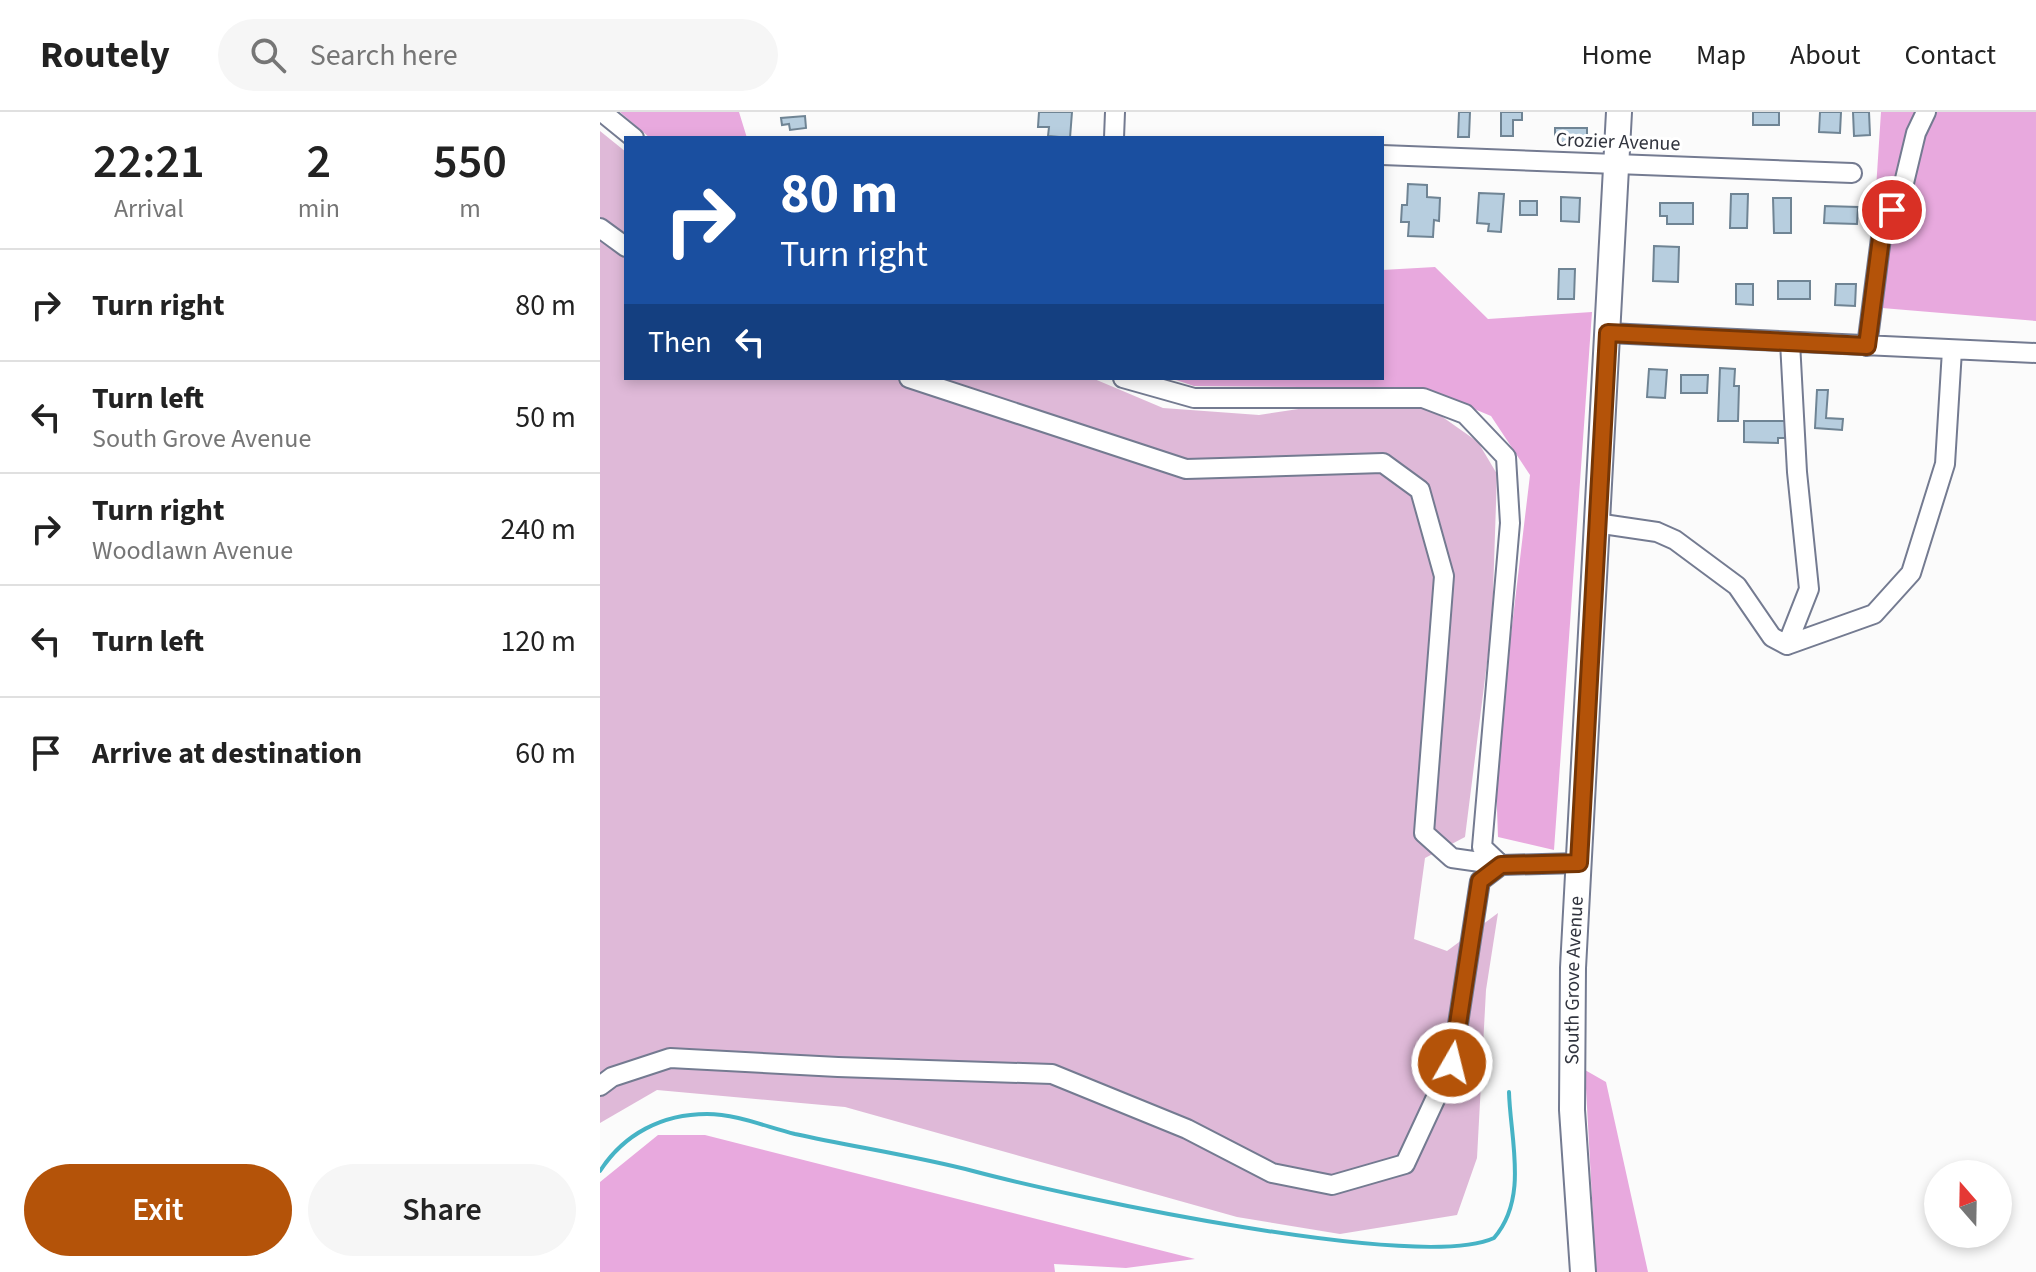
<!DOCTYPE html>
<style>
body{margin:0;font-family:"Source Sans 3",sans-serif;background:#f6f6f6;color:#222;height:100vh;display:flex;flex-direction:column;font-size:30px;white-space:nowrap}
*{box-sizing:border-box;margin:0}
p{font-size:26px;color:#767676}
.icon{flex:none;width:44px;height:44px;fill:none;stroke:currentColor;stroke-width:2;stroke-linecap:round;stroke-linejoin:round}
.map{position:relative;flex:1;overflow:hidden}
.side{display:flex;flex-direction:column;background:#fff;width:600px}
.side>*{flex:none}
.hud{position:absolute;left:24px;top:24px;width:760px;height:244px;border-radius:0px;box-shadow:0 4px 12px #0003;background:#1a4fa0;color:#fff;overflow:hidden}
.needle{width:52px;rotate:340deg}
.buttons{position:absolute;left:1324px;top:1048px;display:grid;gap:16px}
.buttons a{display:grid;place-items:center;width:88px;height:88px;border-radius:50%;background:#fff;box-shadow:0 4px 12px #0003;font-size:40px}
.pin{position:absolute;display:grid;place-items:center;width:68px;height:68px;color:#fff;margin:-34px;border:4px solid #fff;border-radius:50%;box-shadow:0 2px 8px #0007}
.me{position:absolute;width:88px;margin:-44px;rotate:8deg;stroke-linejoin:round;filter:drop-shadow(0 0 6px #0008)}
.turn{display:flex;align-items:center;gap:28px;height:168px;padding:0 24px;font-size:36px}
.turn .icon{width:104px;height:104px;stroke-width:2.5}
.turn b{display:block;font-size:56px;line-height:68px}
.then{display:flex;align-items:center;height:76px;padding:0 24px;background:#0003;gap:16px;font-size:30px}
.eta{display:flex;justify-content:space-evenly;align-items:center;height:136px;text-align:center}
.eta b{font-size:48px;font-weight:600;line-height:56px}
.button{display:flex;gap:16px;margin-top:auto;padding:16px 24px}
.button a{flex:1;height:92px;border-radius:48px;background:#b45309;color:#fff;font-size:32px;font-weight:600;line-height:92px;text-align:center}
.button a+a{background:#f6f6f6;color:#222}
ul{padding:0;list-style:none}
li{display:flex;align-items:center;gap:24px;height:112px;padding:0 24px;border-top:2px solid #e0e0e0}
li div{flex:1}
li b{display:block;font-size:30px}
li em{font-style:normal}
header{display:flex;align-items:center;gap:48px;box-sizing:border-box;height:112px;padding:0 40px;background:#fff;border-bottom:2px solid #e0e0e0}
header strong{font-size:38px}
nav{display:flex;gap:44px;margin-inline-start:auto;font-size:28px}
.search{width:560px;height:72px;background:#f6f6f6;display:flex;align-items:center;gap:20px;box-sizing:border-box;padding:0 28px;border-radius:44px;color:#767676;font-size:30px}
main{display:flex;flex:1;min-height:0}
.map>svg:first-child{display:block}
.green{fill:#dfb9d8}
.forest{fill:#e8a9de}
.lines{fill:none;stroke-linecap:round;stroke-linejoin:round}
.stream{stroke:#46b3c5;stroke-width:4}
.building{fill:#b7cedf;stroke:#6f8494;stroke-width:2}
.minor-casing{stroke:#747b91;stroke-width:22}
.major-casing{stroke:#747b91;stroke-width:28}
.minor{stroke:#fff;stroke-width:18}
.major{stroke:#fff;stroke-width:24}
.route-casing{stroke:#753606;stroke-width:20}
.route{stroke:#b45309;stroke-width:14}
.labels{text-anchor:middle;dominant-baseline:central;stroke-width:6;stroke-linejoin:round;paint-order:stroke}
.street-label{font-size:20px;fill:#31343e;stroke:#fff}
</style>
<header>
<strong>Routely</strong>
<div class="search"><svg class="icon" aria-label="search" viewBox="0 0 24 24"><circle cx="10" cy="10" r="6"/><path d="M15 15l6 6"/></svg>Search here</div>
<nav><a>Home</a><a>Map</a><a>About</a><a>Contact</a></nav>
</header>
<main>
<section class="side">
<div class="eta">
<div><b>22:21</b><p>Arrival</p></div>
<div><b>2</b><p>min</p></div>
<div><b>550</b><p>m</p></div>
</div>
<ul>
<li><svg class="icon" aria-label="right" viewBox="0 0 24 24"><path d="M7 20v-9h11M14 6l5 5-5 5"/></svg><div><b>Turn right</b></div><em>80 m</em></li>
<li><svg class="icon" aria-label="left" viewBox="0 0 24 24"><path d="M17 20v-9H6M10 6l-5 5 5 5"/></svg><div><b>Turn left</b><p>South Grove Avenue</p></div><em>50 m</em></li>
<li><svg class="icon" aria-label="right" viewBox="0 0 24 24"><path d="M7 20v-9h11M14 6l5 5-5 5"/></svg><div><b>Turn right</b><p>Woodlawn Avenue</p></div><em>240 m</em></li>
<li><svg class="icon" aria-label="left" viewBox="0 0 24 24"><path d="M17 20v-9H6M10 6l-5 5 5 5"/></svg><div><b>Turn left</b></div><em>120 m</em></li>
<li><svg class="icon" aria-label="arrive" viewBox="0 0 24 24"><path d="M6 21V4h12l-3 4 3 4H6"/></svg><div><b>Arrive at destination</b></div><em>60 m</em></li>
</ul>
<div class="button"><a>Exit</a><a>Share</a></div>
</section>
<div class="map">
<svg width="1436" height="1160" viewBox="0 0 1436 1160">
<rect width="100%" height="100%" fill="#fbfbfb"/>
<!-- green -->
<path class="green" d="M0,19L26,40V266H492L563,296L659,303L752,289L827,294L878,330L897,362L892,511L865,725L825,746L814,827L847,839L898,801L886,878L877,1046L857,1103L740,1122L637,1105L245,995L57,978L0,1011Z"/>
<!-- forest -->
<path class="forest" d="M20,0H139L147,26H50Z
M1281,0H1436V209L1282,196L1270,169Z
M835,155L888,207L992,200L954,738L898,725L894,613L907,556L930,363L891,304L824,276L594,274L570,266H782V158Z
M985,958L1006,970L1048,1160H996Z
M58,1023H105L595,1147L526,1156L454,1152L455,1160H0V1070Z"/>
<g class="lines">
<!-- stream -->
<path class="stream" d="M0,1059C24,1022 62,1002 107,1002C136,1002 167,1015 195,1022C254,1035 315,1044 373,1059C471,1085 820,1160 894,1126C929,1086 910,1026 909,980"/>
</g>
<!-- building -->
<path class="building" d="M439,0H472L470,26L448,24L449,15H438Z
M859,0H870L869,25H858Z
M901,0H922V8H913V24H901Z
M1153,0H1179V13H1153Z
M1220,0H1241L1240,21L1219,20Z
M1253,0H1269L1270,23L1254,24Z
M205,4L206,16L190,18L189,12L182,13L181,6Z
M955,16H987V31L955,30Z
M808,72L827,73V85L840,86L839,109L834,108L833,125L808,124L809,110H801L802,93H807Z
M879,81L904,82L901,120L888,119L889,112L877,111Z
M1131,82H1148L1147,116H1130Z
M961,85L980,86L979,110L961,109Z
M1173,86H1191V121H1174Z
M920,89H937V103H920Z
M1060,91H1093V112H1067V104H1060Z
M1225,94L1258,95L1257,112L1224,111Z
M1054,134L1079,135L1078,170L1053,169Z
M959,157H975L974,187H958Z
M1178,169H1210V187H1178Z
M1136,172H1153V193L1136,192Z
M1236,172H1256L1255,194L1235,193Z
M1120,256L1135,257L1134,274H1139L1138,309H1118Z
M1049,257L1067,258L1065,286L1047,285Z
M1081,263H1108L1107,281H1081Z
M1217,278H1228L1226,306L1243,307L1242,318L1215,316Z
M1144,309H1186L1185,326H1178V331L1144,330Z"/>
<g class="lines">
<defs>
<path id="minor" d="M2,0L34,26
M514,26L515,0
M782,43L1252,61
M0,116L26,135
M1008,221L1436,241
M1267,234L1281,126L1304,71L1316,21L1326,0
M309,266L586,357L783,351L820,378L844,464L824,721L852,746L901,753
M523,266L594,286H823L865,302L906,345L910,411L882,735L901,753L979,751
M996,411L1057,420L1075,428L1137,474L1172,525L1187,533
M1187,533L1274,502L1311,461L1345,352L1352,238
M1187,533L1209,477L1197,360L1190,230
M0,974L12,965L70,946L238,955L452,962L587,1017L672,1061L732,1073L805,1052L852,951L880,769L901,753"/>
<g id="major">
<path id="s1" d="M983,1160L972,998L973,856L1019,0"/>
</g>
</defs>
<!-- minor casing -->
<use href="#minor" class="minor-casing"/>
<!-- major casing -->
<use href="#major" class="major-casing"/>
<!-- minor -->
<use href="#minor" class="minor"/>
<!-- major -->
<use href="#major" class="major"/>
</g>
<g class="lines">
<defs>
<path id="route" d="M852,951L880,769L901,753L979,751L1008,221L1267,234L1281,126L1292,98"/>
</defs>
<!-- route casing -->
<use href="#route" class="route-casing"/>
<!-- route -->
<use href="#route" class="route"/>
</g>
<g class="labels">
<!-- street labels -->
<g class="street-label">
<text transform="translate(1018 30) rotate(2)">Crozier Avenue</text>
<text stroke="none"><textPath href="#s1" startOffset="292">South Grove Avenue</textPath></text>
</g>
</g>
</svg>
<div class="buttons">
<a><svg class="needle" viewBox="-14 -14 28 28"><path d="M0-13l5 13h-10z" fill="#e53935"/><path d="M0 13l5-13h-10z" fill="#767676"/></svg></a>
</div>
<div class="pin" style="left:1292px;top:98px;background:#d93025"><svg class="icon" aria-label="arrive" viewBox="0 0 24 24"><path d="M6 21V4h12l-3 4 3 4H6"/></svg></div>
<svg class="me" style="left:852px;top:951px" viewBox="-20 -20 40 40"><circle r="17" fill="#b45309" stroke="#fff" stroke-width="3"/><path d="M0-11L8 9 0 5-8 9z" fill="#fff"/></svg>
<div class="hud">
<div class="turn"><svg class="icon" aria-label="right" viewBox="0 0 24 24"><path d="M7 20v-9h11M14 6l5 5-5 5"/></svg><div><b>80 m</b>Turn right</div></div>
<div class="then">Then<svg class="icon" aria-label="left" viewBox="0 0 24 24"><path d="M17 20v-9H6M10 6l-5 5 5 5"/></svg></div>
</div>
</div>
</main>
